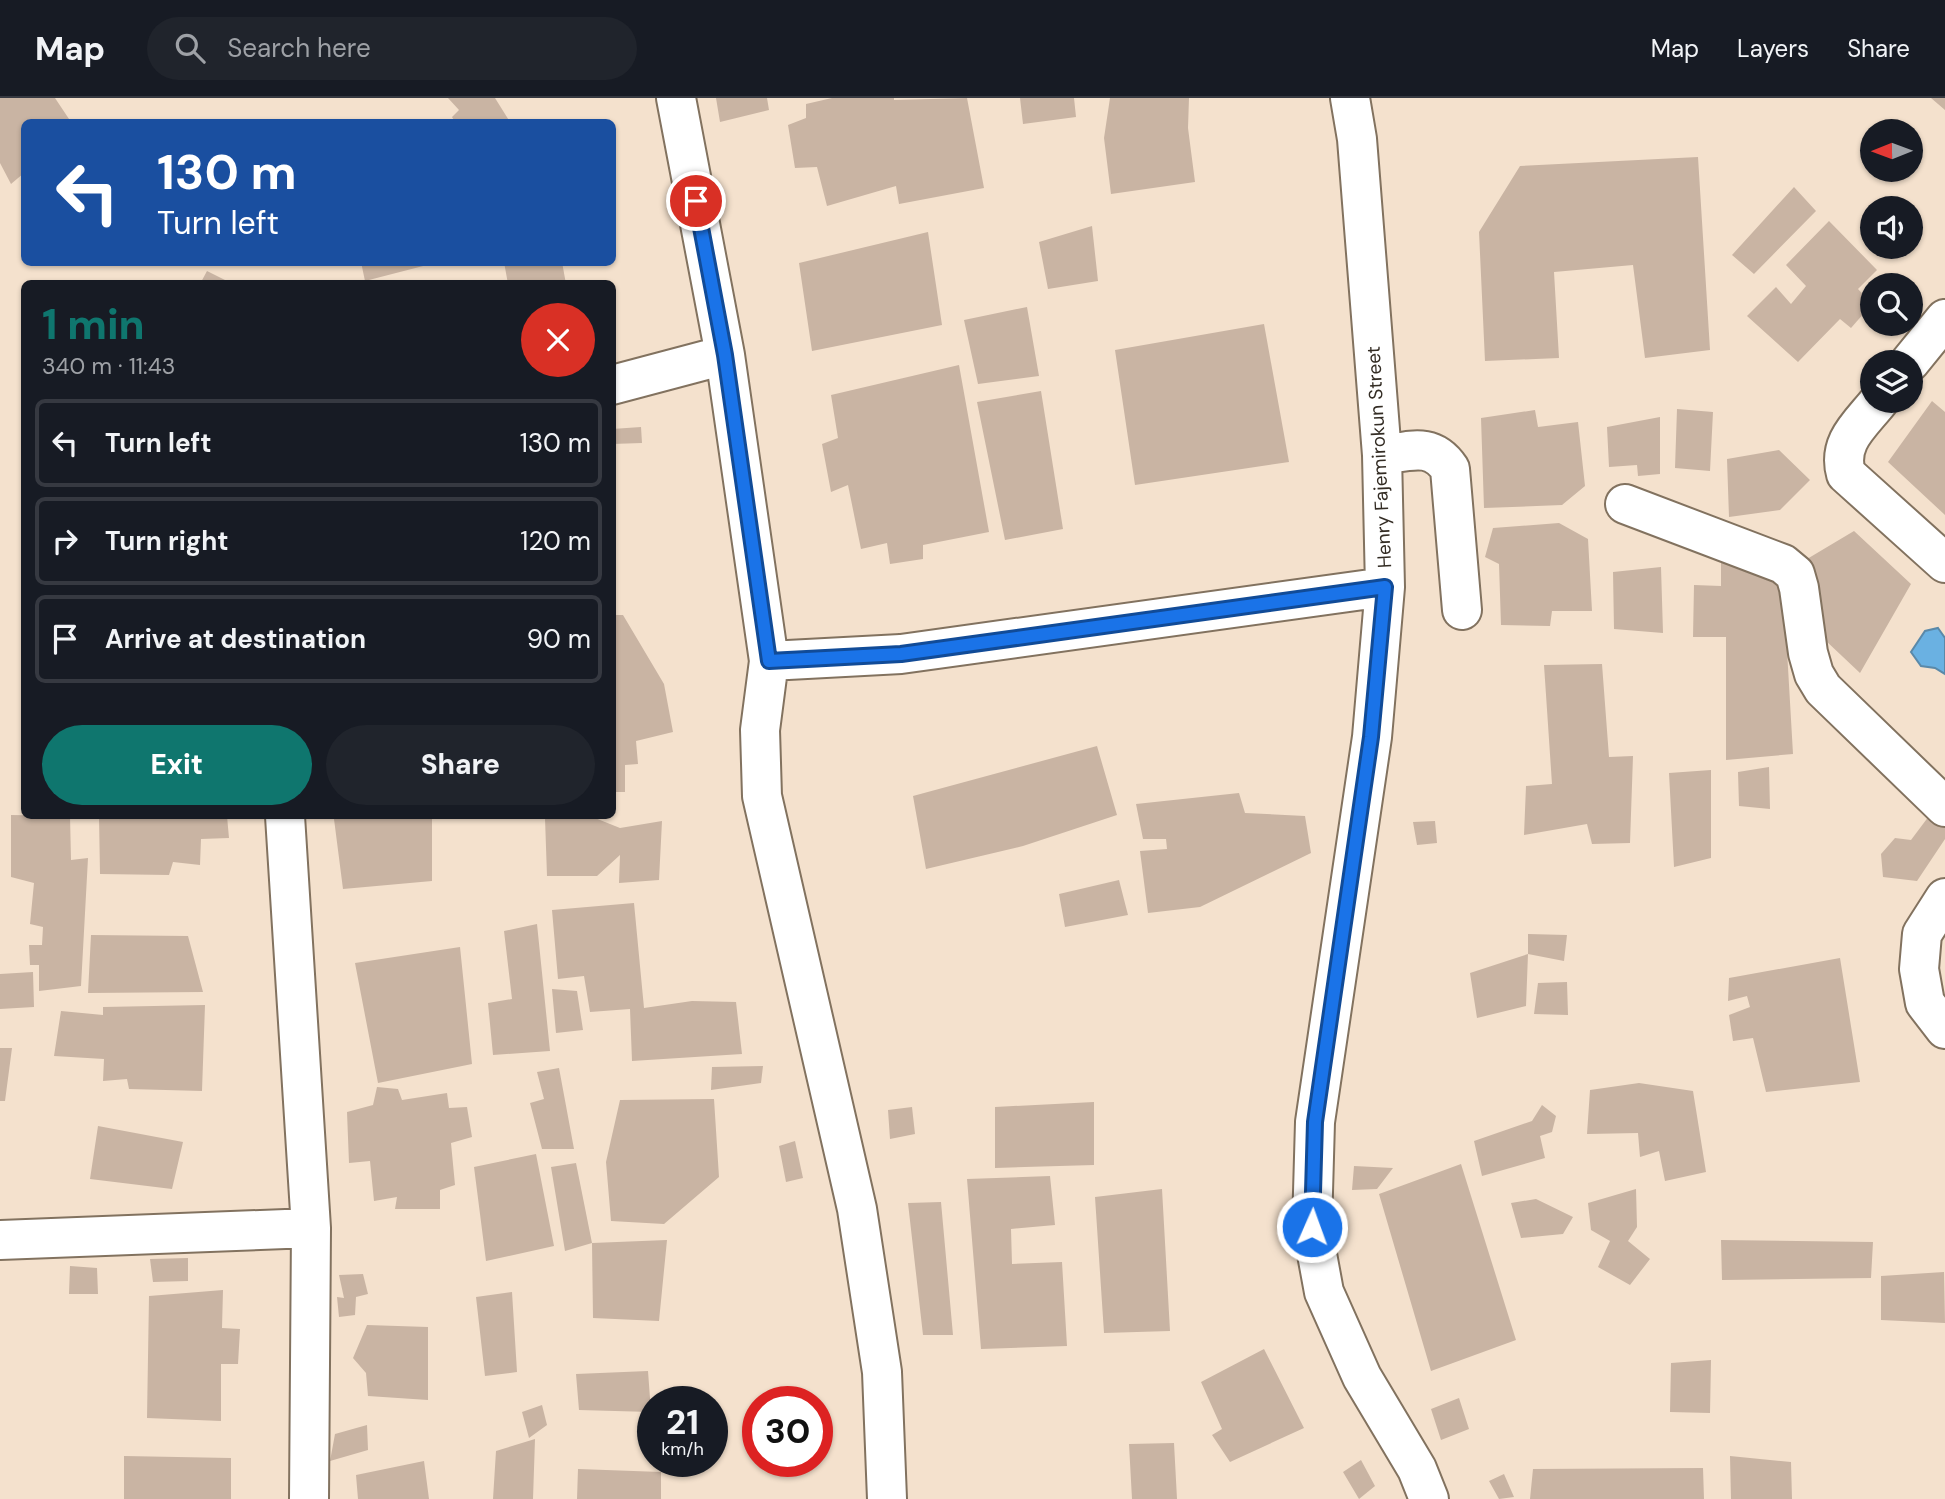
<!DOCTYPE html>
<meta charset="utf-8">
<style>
body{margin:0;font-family:"DM Sans",sans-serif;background:#20242c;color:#f1f3f6;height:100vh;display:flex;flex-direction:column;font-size:26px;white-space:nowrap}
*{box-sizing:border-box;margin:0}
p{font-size:23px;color:#9ea1a6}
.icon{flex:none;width:38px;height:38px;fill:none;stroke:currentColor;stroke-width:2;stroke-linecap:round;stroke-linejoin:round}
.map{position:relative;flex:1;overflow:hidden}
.panel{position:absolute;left:21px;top:182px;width:595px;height:539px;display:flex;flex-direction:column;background:#171b24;border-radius:10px;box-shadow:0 2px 5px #0004}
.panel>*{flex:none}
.hud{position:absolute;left:21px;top:21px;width:595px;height:147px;border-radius:10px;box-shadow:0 2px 5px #0004;background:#1a4fa0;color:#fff;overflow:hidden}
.needle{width:46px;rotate:269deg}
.tools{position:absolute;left:1860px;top:21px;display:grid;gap:14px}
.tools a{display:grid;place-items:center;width:63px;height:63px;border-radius:50%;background:#171b24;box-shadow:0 2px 5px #0004;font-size:35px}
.speed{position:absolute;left:637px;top:1288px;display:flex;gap:14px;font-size:35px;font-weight:700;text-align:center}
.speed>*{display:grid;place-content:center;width:91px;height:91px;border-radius:50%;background:#171b24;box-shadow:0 2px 5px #0004;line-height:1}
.speed small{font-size:18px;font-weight:400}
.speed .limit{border:10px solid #d22;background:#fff;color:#111}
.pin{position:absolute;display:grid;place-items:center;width:60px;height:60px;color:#fff;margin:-30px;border:4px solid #fff;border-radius:50%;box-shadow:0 2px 7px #0007}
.me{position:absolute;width:77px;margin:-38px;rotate:2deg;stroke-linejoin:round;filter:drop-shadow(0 0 5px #0008)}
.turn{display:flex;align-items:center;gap:24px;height:147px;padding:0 21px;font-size:32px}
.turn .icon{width:91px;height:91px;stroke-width:2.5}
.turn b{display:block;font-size:49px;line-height:60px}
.round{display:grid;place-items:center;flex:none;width:74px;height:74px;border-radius:37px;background:#20242c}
.headline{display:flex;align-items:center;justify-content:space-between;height:119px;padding:0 21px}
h1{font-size:42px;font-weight:800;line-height:52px;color:#0f766e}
.cta{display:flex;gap:14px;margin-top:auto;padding:14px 21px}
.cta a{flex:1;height:80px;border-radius:42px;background:#0f766e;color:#fff;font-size:28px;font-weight:800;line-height:80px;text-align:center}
.cta a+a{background:#20242c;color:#f1f3f6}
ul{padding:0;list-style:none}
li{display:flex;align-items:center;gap:21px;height:88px;margin:0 14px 10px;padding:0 7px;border:4px solid #363941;border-radius:10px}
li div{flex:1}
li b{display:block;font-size:26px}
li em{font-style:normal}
header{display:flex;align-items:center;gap:42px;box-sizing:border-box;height:98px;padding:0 35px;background:#171b24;border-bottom:2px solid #363941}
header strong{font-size:33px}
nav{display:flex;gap:38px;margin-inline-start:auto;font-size:24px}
.search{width:490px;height:63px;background:#20242c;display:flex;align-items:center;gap:18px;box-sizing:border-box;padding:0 24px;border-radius:38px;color:#9ea1a6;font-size:26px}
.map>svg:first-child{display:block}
.water{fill:#6ab1e2;stroke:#5a89a9;stroke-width:2}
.building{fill:#c9b4a3}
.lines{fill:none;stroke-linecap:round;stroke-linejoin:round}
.minor-casing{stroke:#82725f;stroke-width:42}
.minor{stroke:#fff;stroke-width:38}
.route-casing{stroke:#114b97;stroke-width:18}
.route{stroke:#1a73e8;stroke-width:12}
.labels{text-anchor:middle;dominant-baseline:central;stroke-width:5;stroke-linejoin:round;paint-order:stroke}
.street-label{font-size:19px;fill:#332c24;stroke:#fff}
</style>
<header>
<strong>Map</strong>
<div class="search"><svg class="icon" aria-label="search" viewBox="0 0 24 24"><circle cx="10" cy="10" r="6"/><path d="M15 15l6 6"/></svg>Search here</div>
<nav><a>Map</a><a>Layers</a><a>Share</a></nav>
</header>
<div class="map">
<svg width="1945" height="1401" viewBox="0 0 1945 1401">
<rect width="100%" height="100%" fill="#f4e1cd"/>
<!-- water -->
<path class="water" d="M1938,530L1945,540V576L1935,570L1921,568L1911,554L1925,533Z"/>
<!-- building -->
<path class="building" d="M0,0H55L71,24H24V75L11,86L0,65Z
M448,0H495L510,24H455L452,19L459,12Z
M716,0H767L769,12L720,24Z
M832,0H894V2L967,0L984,90L899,106L896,88L827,108L817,69L795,70L788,27L806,20V6Z
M1020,0H1074L1076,19L1023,26Z
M1110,0H1189L1188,30L1195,84L1111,96L1104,40Z
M1931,0H1945V12Z
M1698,59L1710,252L1645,260L1633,167L1554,174L1559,260L1485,263L1479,134L1520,68Z
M1794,89L1816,113L1754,176L1732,157Z
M1829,123L1877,172L1858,191L1872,206L1851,230L1840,221L1798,264L1747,218L1776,189L1791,206L1806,188L1786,167Z
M1092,128L1098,183L1048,191L1039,144Z
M928,134L942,227L812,253L799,165Z
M361,164H426L427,167L365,183Z
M504,164H562L566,186H508Z
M207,173L233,186H200Z
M1027,209L1039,278L978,286L964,222Z
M1264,226L1289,364L1135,387L1115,252Z
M959,267L989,434L923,447V461L890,466L887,445L861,451L848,387L831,394L822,346L838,340L831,297Z
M1041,293L1063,431L1005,442L977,304Z
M1932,303L1945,314V417L1888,364Z
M1677,311L1713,314L1710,373L1675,370Z
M1535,312L1538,329L1578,324L1585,388L1562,407L1484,410L1481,320Z
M1660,319V376L1638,378L1637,367L1609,369L1607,329Z
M641,329L642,345L612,346V331Z
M1779,352L1810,382L1780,412L1729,419L1727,361Z
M1559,425L1588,441L1592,513H1552L1550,528L1501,527L1499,466L1485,459L1493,430Z
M1854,433L1911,486L1860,575L1807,525L1802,464Z
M1721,447L1783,483L1793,656L1726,662V539H1693L1694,487L1721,488Z
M1661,469L1663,535L1614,531L1613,474Z
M612,517H623L664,586L673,634L636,643L638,666L625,667V694H612Z
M1602,566L1609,659L1633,658L1630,745L1592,746L1587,726L1524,737L1526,688L1552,686L1544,567Z
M1097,648L1117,717L1023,748L926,771L913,698Z
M1769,669L1770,711L1739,708L1738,674Z
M1711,672V760L1674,769L1669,675Z
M1239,695L1245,715L1305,718L1311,755L1200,809L1148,815L1140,753L1167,751L1166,741H1143L1136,706Z
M11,717L70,718L71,762L88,760L81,888L39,893V867H30L29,847H42L43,829L30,826L34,785L11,779Z
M99,718H227L229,740L201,741L200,767L173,764L169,777L100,776Z
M367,718H432V783L343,791L334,721Z
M1929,718L1945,727V741L1917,783L1883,779L1881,756L1895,740L1911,742Z
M545,720H595L620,730L662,723L659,782L619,785L620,757L597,778H547Z
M1435,723L1437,745L1417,747L1413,724Z
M1119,782L1128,817L1065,829L1059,796Z
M634,805L644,910L692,903L736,904L742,956L632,963L630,911L590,914L584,878L558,881L552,812Z
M537,826L550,953L493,957L488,905L512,901L504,833Z
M1528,836L1567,837L1564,863L1528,856Z
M91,837L188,838L203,894L88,895Z
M460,849L472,966L378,985L355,865Z
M1528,856L1526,908L1477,920L1470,875Z
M1840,860L1860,984L1766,994L1753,940L1733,943L1729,917L1750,909L1747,898L1728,903L1729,880Z
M33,874L34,909L0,911V876Z
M1567,884L1568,917L1534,916L1538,885Z
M552,891L577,893L583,932L556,935Z
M205,907L202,993L129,991L127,981L103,983L104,961L54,958L61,913L103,917V909Z
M0,950H12L5,1003H0Z
M763,968L761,985L711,992L712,969Z
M559,970L574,1051H542L530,1005L544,1001L537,974Z
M1639,985L1693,993L1706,1074L1665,1083L1659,1053L1640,1059L1638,1035L1587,1036L1590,992Z
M377,989L398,991L402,1002L447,995L449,1010L467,1009L472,1039L451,1045L455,1087L440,1092V1111H395L397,1099L374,1103L370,1063L349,1065L347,1014L373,1007Z
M714,1001L719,1079L664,1126L611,1123L606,1064L620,1002Z
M1094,1004V1067L995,1070V1009Z
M1542,1007L1556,1018L1552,1034L1540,1038L1545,1060L1482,1078L1474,1043L1532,1023Z
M912,1009L915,1036L890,1041L888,1012Z
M98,1028L183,1044L172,1091L90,1081Z
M795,1043L803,1080L786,1084L779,1048Z
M536,1056L554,1148L486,1163L474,1069Z
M576,1065L592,1145L667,1142L659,1223L593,1220L592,1145L565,1153L551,1069Z
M1461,1066L1516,1242L1431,1273L1379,1096Z
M1354,1068L1393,1070L1377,1091L1352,1092Z
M1050,1078L1055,1127L1011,1131L1012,1166L1062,1164L1067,1248L981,1251L967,1081Z
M1162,1091L1170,1233L1104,1235L1095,1099Z
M1636,1091L1637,1129L1628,1143L1650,1161L1630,1187L1598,1169L1610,1143L1591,1132L1588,1105Z
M1536,1101L1573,1119L1563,1136L1521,1140L1511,1105Z
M941,1104L953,1237H923L908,1105Z
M1721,1142L1873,1144L1871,1180L1722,1182Z
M188,1160V1183L153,1184L150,1161Z
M70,1168L97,1170L98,1196H69Z
M1944,1174L1945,1225L1881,1222V1178Z
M363,1176L368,1196L356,1199L355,1217L339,1219L337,1199L344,1200L339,1177Z
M223,1192L222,1230L240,1231L238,1266H221V1323L147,1320L149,1198Z
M512,1194L517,1274L485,1278L476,1199Z
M367,1227L428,1229V1302L368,1298L366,1275L353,1260Z
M1264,1251L1304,1330L1230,1364L1212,1337L1222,1331L1201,1284Z
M1711,1262L1710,1315L1670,1314L1671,1265Z
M648,1273L651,1314L579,1312L576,1276Z
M1459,1300L1469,1331L1441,1342L1431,1311Z
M542,1307L547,1327L529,1340L522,1314Z
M367,1327L368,1352L330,1363L335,1336Z
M535,1341L533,1401H493L496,1353Z
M1174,1345L1177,1401H1132L1129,1346Z
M124,1358L231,1360V1401H124Z
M1730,1358L1791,1364L1792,1401H1731Z
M1361,1362L1375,1388L1359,1401L1343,1374Z
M424,1363L429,1401H358L356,1377Z
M1703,1370L1704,1401H1530L1533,1371Z
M578,1371L661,1374V1401H577Z
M1504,1376L1514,1399L1499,1401L1489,1383Z"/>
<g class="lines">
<defs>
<path id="minor" d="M676,0L725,257L769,563L901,556L1385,489
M1350,0L1357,41L1382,357L1385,489L1372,639L1315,1024L1312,1129L1324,1194L1362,1279L1417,1371L1429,1401
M1910,264L1945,221
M612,287L725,257
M1879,303C1860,327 1837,344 1846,376L1945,465
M1382,357C1411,353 1432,344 1450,371L1462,512
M1625,406L1783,466L1795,476L1799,490L1808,555L1814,576L1823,591L1945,709
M769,563L760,632L762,698L857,1111L882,1274L887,1401
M285,718L311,1130L309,1401
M1945,800L1922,836L1919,871L1925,905L1945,931
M0,1142L311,1130"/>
</defs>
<!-- minor casing -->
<use href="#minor" class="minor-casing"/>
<!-- minor -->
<use href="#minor" class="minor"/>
</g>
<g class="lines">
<defs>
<path id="route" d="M696,103L725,257L769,563L901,556L1385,489L1371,639L1315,1024L1312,1129"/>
</defs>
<!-- route casing -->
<use href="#route" class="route-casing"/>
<!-- route -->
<use href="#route" class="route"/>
</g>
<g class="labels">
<!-- street labels -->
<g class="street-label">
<text transform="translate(1379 359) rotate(-93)">Henry Fajemirokun Street</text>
</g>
</g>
</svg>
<div class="tools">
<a><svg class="needle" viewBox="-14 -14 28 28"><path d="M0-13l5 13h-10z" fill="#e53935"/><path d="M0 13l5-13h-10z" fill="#9ea1a6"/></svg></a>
<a><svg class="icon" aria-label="sound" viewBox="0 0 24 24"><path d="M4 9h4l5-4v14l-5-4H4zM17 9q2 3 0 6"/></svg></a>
<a><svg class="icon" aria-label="search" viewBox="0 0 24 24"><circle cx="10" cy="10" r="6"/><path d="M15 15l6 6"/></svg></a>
<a><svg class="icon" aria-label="layers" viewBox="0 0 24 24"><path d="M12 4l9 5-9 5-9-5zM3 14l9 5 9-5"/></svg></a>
</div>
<div class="speed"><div>21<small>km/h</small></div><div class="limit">30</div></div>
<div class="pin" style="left:696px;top:103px;background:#d93025"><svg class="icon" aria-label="arrive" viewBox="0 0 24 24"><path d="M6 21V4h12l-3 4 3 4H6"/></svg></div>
<svg class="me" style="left:1312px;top:1129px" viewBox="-20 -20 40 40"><circle r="17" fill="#1a73e8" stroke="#fff" stroke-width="3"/><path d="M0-11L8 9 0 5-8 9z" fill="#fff"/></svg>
<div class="hud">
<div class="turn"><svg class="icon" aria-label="left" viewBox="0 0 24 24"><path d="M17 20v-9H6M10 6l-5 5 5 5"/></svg><div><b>130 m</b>Turn left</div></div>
</div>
<section class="panel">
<div class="headline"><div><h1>1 min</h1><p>340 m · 11:43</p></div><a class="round" style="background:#d93025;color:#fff"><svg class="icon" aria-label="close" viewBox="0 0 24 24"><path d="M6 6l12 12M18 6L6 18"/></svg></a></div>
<ul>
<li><svg class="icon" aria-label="left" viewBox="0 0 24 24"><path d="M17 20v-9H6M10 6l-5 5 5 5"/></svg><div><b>Turn left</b></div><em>130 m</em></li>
<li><svg class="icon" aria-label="right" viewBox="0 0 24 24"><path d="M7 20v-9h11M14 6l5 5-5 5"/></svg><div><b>Turn right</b></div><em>120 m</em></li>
<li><svg class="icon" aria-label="arrive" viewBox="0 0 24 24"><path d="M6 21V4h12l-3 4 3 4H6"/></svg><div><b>Arrive at destination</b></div><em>90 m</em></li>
</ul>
<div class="cta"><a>Exit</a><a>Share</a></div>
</section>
</div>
